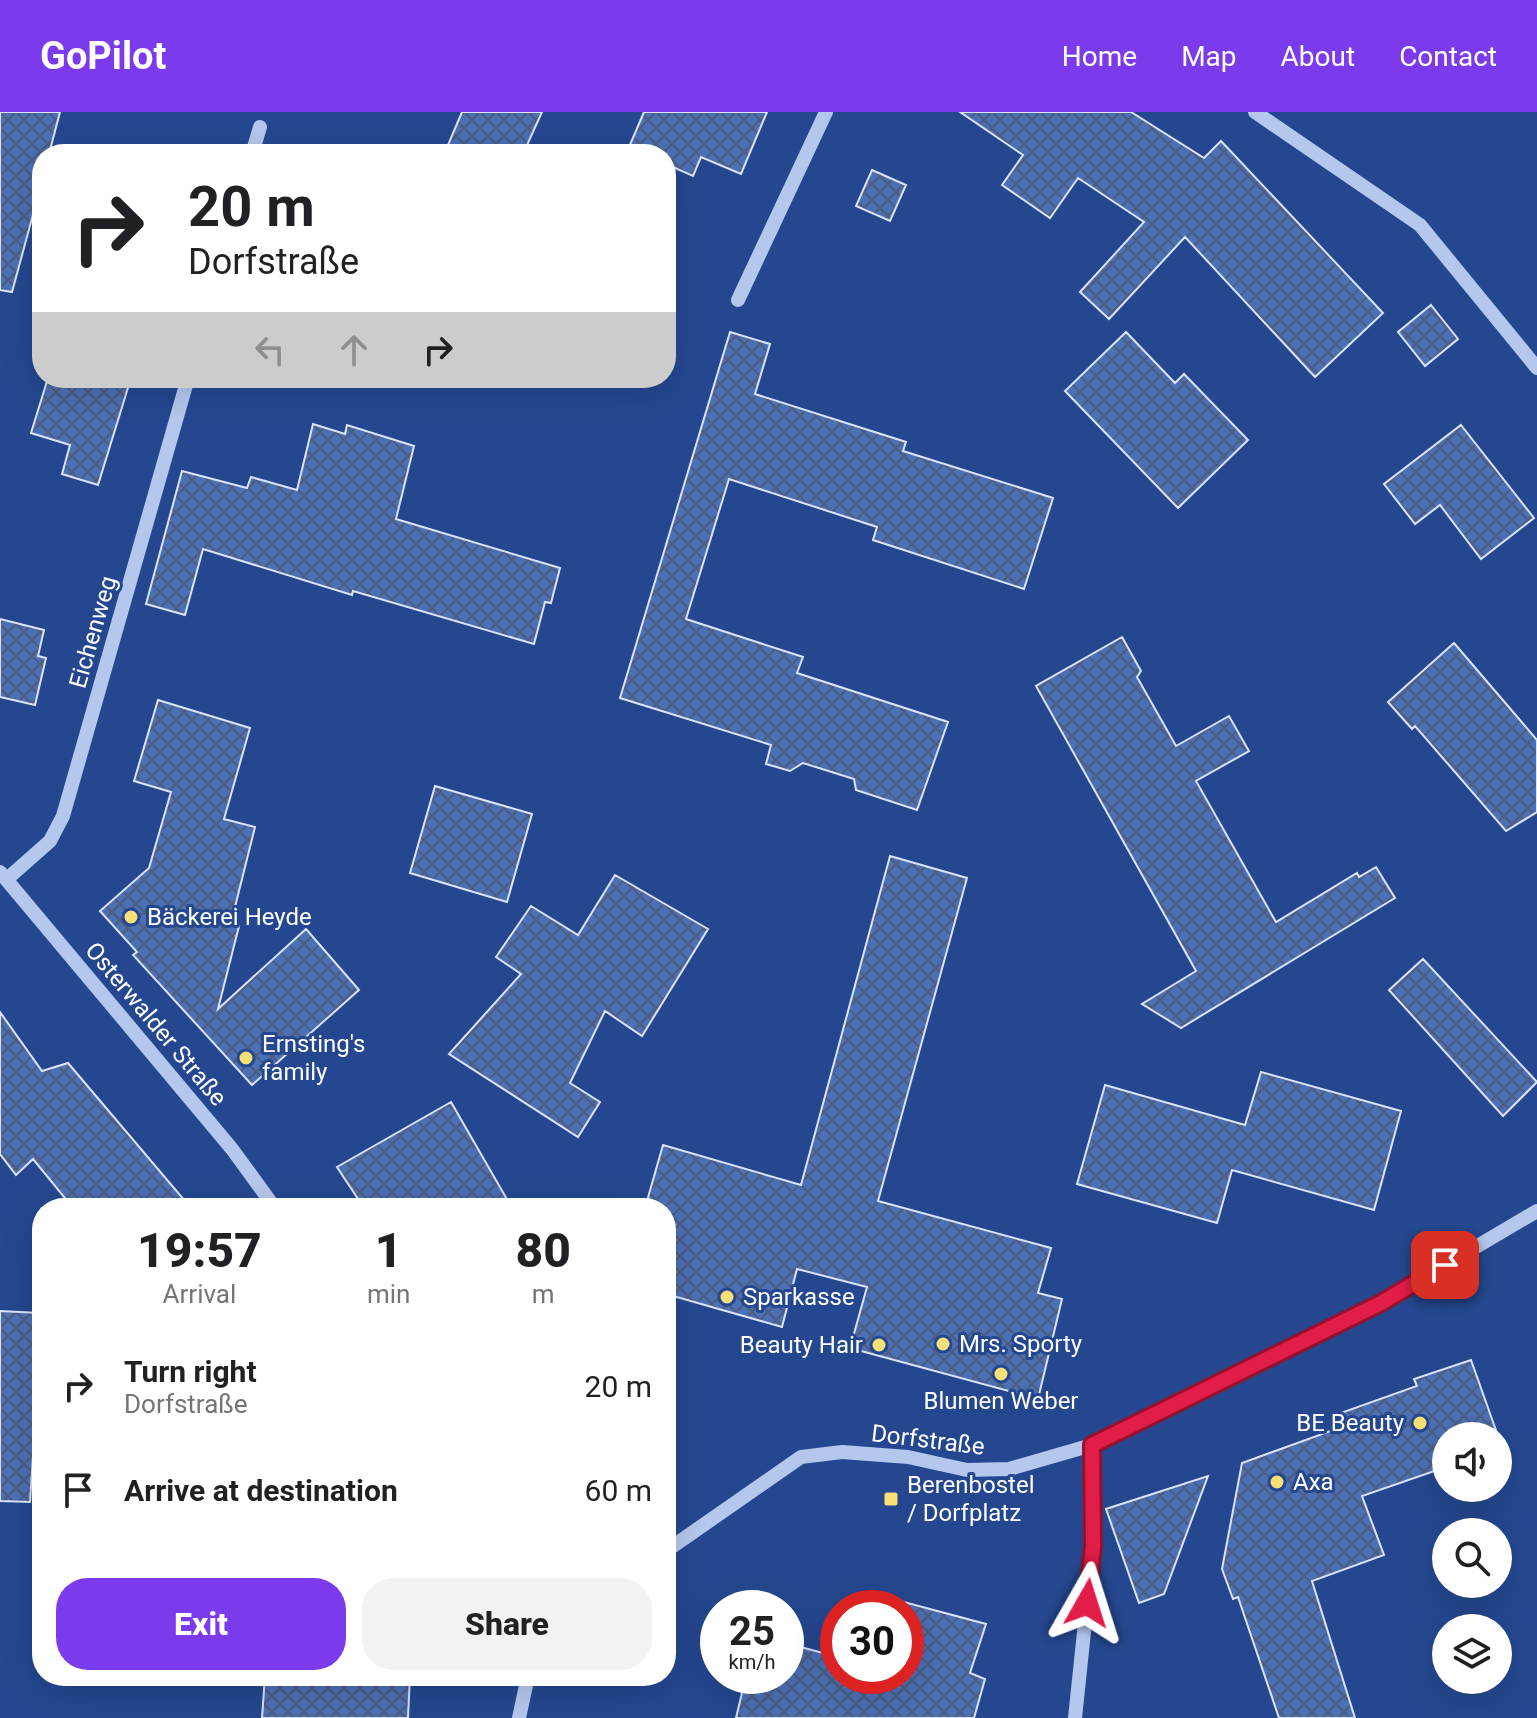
<!DOCTYPE html>
<meta charset="utf-8">
<style>
body{margin:0;font-family:Roboto,sans-serif;background:#f2f2f2;color:#202124;height:100vh;display:flex;flex-direction:column;font-size:30px;white-space:nowrap}
*{box-sizing:border-box;margin:0}
p{font-size:26px;color:#757577}
.icon{flex:none;width:44px;height:44px;fill:none;stroke:currentColor;stroke-width:2;stroke-linecap:round;stroke-linejoin:round}
.map{position:relative;flex:1;overflow:hidden}
.details{position:absolute;left:32px;top:1086px;width:644px;height:488px;display:flex;flex-direction:column;background:#fff;border-radius:32px;box-shadow:0 8px 32px #0002}
.details>*{flex:none}
.top-card{position:absolute;left:32px;top:32px;width:644px;height:244px;border-radius:32px;box-shadow:0 8px 32px #0002;background:#fff;color:#202124;overflow:hidden}
.tools{position:absolute;left:1432px;top:1310px;display:grid;gap:16px}
.tools a{display:grid;place-items:center;width:80px;height:80px;border-radius:50%;background:#fff;box-shadow:0 8px 32px #0002;font-size:40px}
.speed{position:absolute;left:700px;top:1478px;display:flex;gap:16px;font-size:40px;font-weight:700;text-align:center}
.speed>*{display:grid;place-content:center;width:104px;height:104px;border-radius:50%;background:#fff;box-shadow:0 8px 32px #0002;line-height:1}
.speed small{font-size:20px;font-weight:400}
.speed .limit{border:12px solid #d22;background:#fff;color:#111}
.pin{position:absolute;display:grid;place-items:center;width:68px;height:68px;color:#fff;margin:-34px;border-radius:16px;box-shadow:0 4px 12px #0006}
.me{position:absolute;width:88px;margin:-44px;rotate:6deg;stroke-linejoin:round;filter:drop-shadow(0 0 6px #0008)}
.turn{display:flex;align-items:center;gap:28px;height:168px;padding:0 24px;font-size:36px}
.turn .icon{width:104px;height:104px;stroke-width:2.5}
.turn b{display:block;font-size:56px;line-height:68px}
.lanes{display:flex;align-items:center;height:76px;padding:0 24px;background:#0003;justify-content:center;gap:40px;direction:ltr}
.lanes .off{opacity:.35}
.eta{display:flex;justify-content:space-evenly;align-items:center;height:136px;text-align:center}
.eta b{font-size:48px;font-weight:800;line-height:56px}
.action{display:flex;gap:16px;margin-top:auto;padding:16px 24px}
.action a{flex:1;height:92px;border-radius:32px;background:#7c3aed;color:#fff;font-size:32px;font-weight:800;line-height:92px;text-align:center}
.action a+a{background:#f2f2f2;color:#202124}
ul{padding:0;list-style:none}
li{display:flex;align-items:center;gap:24px;height:104px;padding:0 24px}
li div{flex:1}
li b{display:block;font-size:30px}
li em{font-style:normal}
header{display:flex;align-items:center;gap:48px;box-sizing:border-box;height:112px;padding:0 40px;background:#7c3aed;color:#fff}
header strong{font-size:38px}
nav{display:flex;gap:44px;margin-inline-start:auto;font-size:28px}
.map>svg:first-child{display:block}
.building{fill:url(#building-cross-hatch);stroke:#d9e4f9;stroke-width:2}
.lines{fill:none;stroke-linecap:round;stroke-linejoin:round}
.minor{stroke:#b4c7ec;stroke-width:14}
.route-casing{stroke:#92132f;stroke-width:20}
.route{stroke:#e11d48;stroke-width:14}
.poi-dot{fill:#f6e077;stroke:#24478f;stroke-width:3}
.labels{text-anchor:middle;dominant-baseline:central;stroke-width:6;stroke-linejoin:round;paint-order:stroke}
.street-label{font-size:24px;fill:#fff;stroke:#24478f}
.poi-label{font-size:24px;fill:#fff;stroke:#24478f;text-anchor:start}
</style>
<header>
<strong>GoPilot</strong>
<nav><a>Home</a><a>Map</a><a>About</a><a>Contact</a></nav>
</header>
<div class="map">
<svg width="1537" height="1606" viewBox="0 0 1537 1606">
<defs>
<pattern id="building-cross-hatch" width="8" height="8" patternUnits="userSpaceOnUse" patternTransform="scale(2)"><rect width="8" height="8" fill="#4c70b6"/><path d="M0 0l8 8M0 8l8-8" fill="none" stroke="#4c5c7c"/></pattern>
</defs>
<rect width="100%" height="100%" fill="#24478f"/>
<!-- building -->
<path class="building" d="M0,0H60L49,42H42V101L34,99L12,180L0,178Z
M462,0H542L523,42H468L448,33Z
M644,0H767L741,62L701,45L693,64L666,52V42H626Z
M960,0H1131L1204,46L1221,29L1383,201L1315,265L1185,125L1109,207L1080,180L1144,110L1078,66L1050,106L1002,73L1023,43Z
M872,58L906,73L890,109L856,94Z
M1431,193L1458,227L1425,254L1398,220Z
M730,220L770,232L755,282L906,330L903,339L1053,386L1024,477L873,428L877,415L729,367L686,507L803,545L797,561L948,610L917,698L856,678L854,667L803,651L790,659L766,652L771,633L620,586Z
M1126,220L1175,271L1184,262L1248,328L1178,396L1065,279Z
M48,266H131L98,373L62,362L70,333L31,321Z
M313,312L345,322L347,313L414,334L396,407L560,456L551,491L545,490L534,532L353,479L352,483L203,437L185,503L146,492L182,359L247,376L251,365L297,378Z
M1461,313L1534,406L1481,447L1440,393L1415,412L1384,372Z
M0,507L44,518L38,544L46,546L35,593L0,585Z
M1122,525L1141,559L1137,565L1176,634L1229,604L1249,639L1196,669L1276,810L1357,761L1359,765L1376,755L1395,786L1181,916L1142,892L1196,859L1036,574Z
M1454,531L1537,628V700L1506,719L1415,614L1412,617L1388,590Z
M158,588L250,616L224,707L255,715L231,811L239,814L218,897L306,817L359,878L252,973L133,843L137,840L100,799L149,756L171,680L134,669Z
M435,674L532,702L507,790L410,761Z
M890,744L967,766L878,1089L1051,1136L1038,1181L1062,1187L1038,1287L850,1236L867,1175L797,1157L782,1215L666,1182V1096H645L663,1033L801,1073Z
M615,763L708,817L642,924L605,899L570,971L600,990L578,1025L449,942L521,862L496,845L531,794L578,823Z
M1423,847L1537,970L1503,1004L1389,878Z
M0,900L42,959L68,951L191,1096H73L33,1047L16,1063L0,1042Z
M1261,960L1401,999L1374,1098L1232,1058L1217,1111L1077,1072L1105,973L1245,1013Z
M451,990L512,1096H364L337,1055Z
M0,1199L40,1201L42,1204L30,1390L0,1389Z
M1471,1248L1498,1324H1446V1355L1362,1384L1384,1443L1312,1469L1355,1606H1279L1238,1485L1233,1487L1222,1457L1242,1351L1339,1316L1335,1303L1417,1274L1414,1267Z
M1208,1364L1164,1482L1139,1491L1106,1397Z
M900,1489L986,1512L970,1561L985,1567L974,1606H736L746,1564H786V1531L838,1545V1564H906V1496H898Z
M265,1564H410L408,1606H262Z"/>
<g class="lines">
<!-- minor -->
<path class="minor" d="M1255,0L1420,113L1537,256
M252,42L260,15
M738,188L826,0
M0,760L232,1037L275,1096
M7,767L50,729L63,704L188,266
M666,1439L801,1345L842,1340L908,1345L967,1358L1009,1357L1092,1333L1381,1191L1537,1099
M519,1606L528,1564
M1075,1606L1093,1434L1092,1333"/>
</g>
<g class="lines">
<defs>
<path id="route" d="M1087,1491L1093,1434L1092,1333L1381,1191L1445,1153"/>
</defs>
<!-- route casing -->
<use href="#route" class="route-casing"/>
<!-- route -->
<use href="#route" class="route"/>
</g>
<!-- markers -->
<g class="poi-dot">
<circle cx="131" cy="805" r="8"/>
<circle cx="246" cy="946" r="8"/>
<circle cx="727" cy="1185" r="8"/>
<circle cx="943" cy="1232" r="8"/>
<circle cx="879" cy="1233" r="8"/>
<circle cx="1001" cy="1262" r="8"/>
<circle cx="1420" cy="1311" r="8"/>
<circle cx="1277" cy="1370" r="8"/>
<rect x="883" y="1379" width="16" height="16" rx="4"/>
</g>
<g class="labels">
<!-- street labels -->
<g class="street-label">
<text transform="translate(93 520) rotate(-74)">Eichenweg</text>
<text transform="translate(156 912) rotate(50)">Osterwalder Straße</text>
<text transform="translate(928 1328) rotate(7)">Dorfstraße</text>
</g>
<!-- poi labels -->
<g class="poi-label">
<text x="147" y="805">Bäckerei Heyde</text>
<text x="262" y="932">Ernsting's<tspan x="262" dy="28">family</tspan></text>
<text x="743" y="1185">Sparkasse</text>
<text x="959" y="1232">Mrs. Sporty</text>
<text x="863" y="1233" text-anchor="end">Beauty Hair</text>
<text x="1001" y="1289" text-anchor="middle">Blumen Weber</text>
<text x="1404" y="1311" text-anchor="end">BE Beauty</text>
<text x="1293" y="1370">Axa</text>
<text x="907" y="1373">Berenbostel<tspan x="907" dy="28">/ Dorfplatz</tspan></text>
</g>
</g>
</svg>
<div class="tools">
<a><svg class="icon" aria-label="sound" viewBox="0 0 24 24"><path d="M4 9h4l5-4v14l-5-4H4zM17 9q2 3 0 6"/></svg></a>
<a><svg class="icon" aria-label="search" viewBox="0 0 24 24"><circle cx="10" cy="10" r="6"/><path d="M15 15l6 6"/></svg></a>
<a><svg class="icon" aria-label="layers" viewBox="0 0 24 24"><path d="M12 4l9 5-9 5-9-5zM3 14l9 5 9-5"/></svg></a>
</div>
<div class="speed"><div>25<small>km/h</small></div><div class="limit">30</div></div>
<div class="pin" style="left:1445px;top:1153px;background:#d93025"><svg class="icon" aria-label="arrive" viewBox="0 0 24 24"><path d="M6 21V4h12l-3 4 3 4H6"/></svg></div>
<svg class="me" style="left:1087px;top:1491px" viewBox="-20 -20 40 40"><path d="M0-17L14 15 0 8-14 15z" fill="#e11d48" stroke="#fff" stroke-width="4"/></svg>
<div class="top-card">
<div class="turn"><svg class="icon" aria-label="right" viewBox="0 0 24 24"><path d="M7 20v-9h11M14 6l5 5-5 5"/></svg><div><b>20 m</b>Dorfstraße</div></div>
<div class="lanes"><svg class="icon off" aria-label="left" viewBox="0 0 24 24"><path d="M17 20v-9H6M10 6l-5 5 5 5"/></svg><svg class="icon off" aria-label="ahead" viewBox="0 0 24 24"><path d="M12 20V5M6 11l6-6 6 6"/></svg><svg class="icon" aria-label="right" viewBox="0 0 24 24"><path d="M7 20v-9h11M14 6l5 5-5 5"/></svg></div>
</div>
<section class="details">
<div class="eta">
<div><b>19:57</b><p>Arrival</p></div>
<div><b>1</b><p>min</p></div>
<div><b>80</b><p>m</p></div>
</div>
<ul>
<li><svg class="icon" aria-label="right" viewBox="0 0 24 24"><path d="M7 20v-9h11M14 6l5 5-5 5"/></svg><div><b>Turn right</b><p>Dorfstraße</p></div><em>20 m</em></li>
<li><svg class="icon" aria-label="arrive" viewBox="0 0 24 24"><path d="M6 21V4h12l-3 4 3 4H6"/></svg><div><b>Arrive at destination</b></div><em>60 m</em></li>
</ul>
<div class="action"><a>Exit</a><a>Share</a></div>
</section>
</div>
